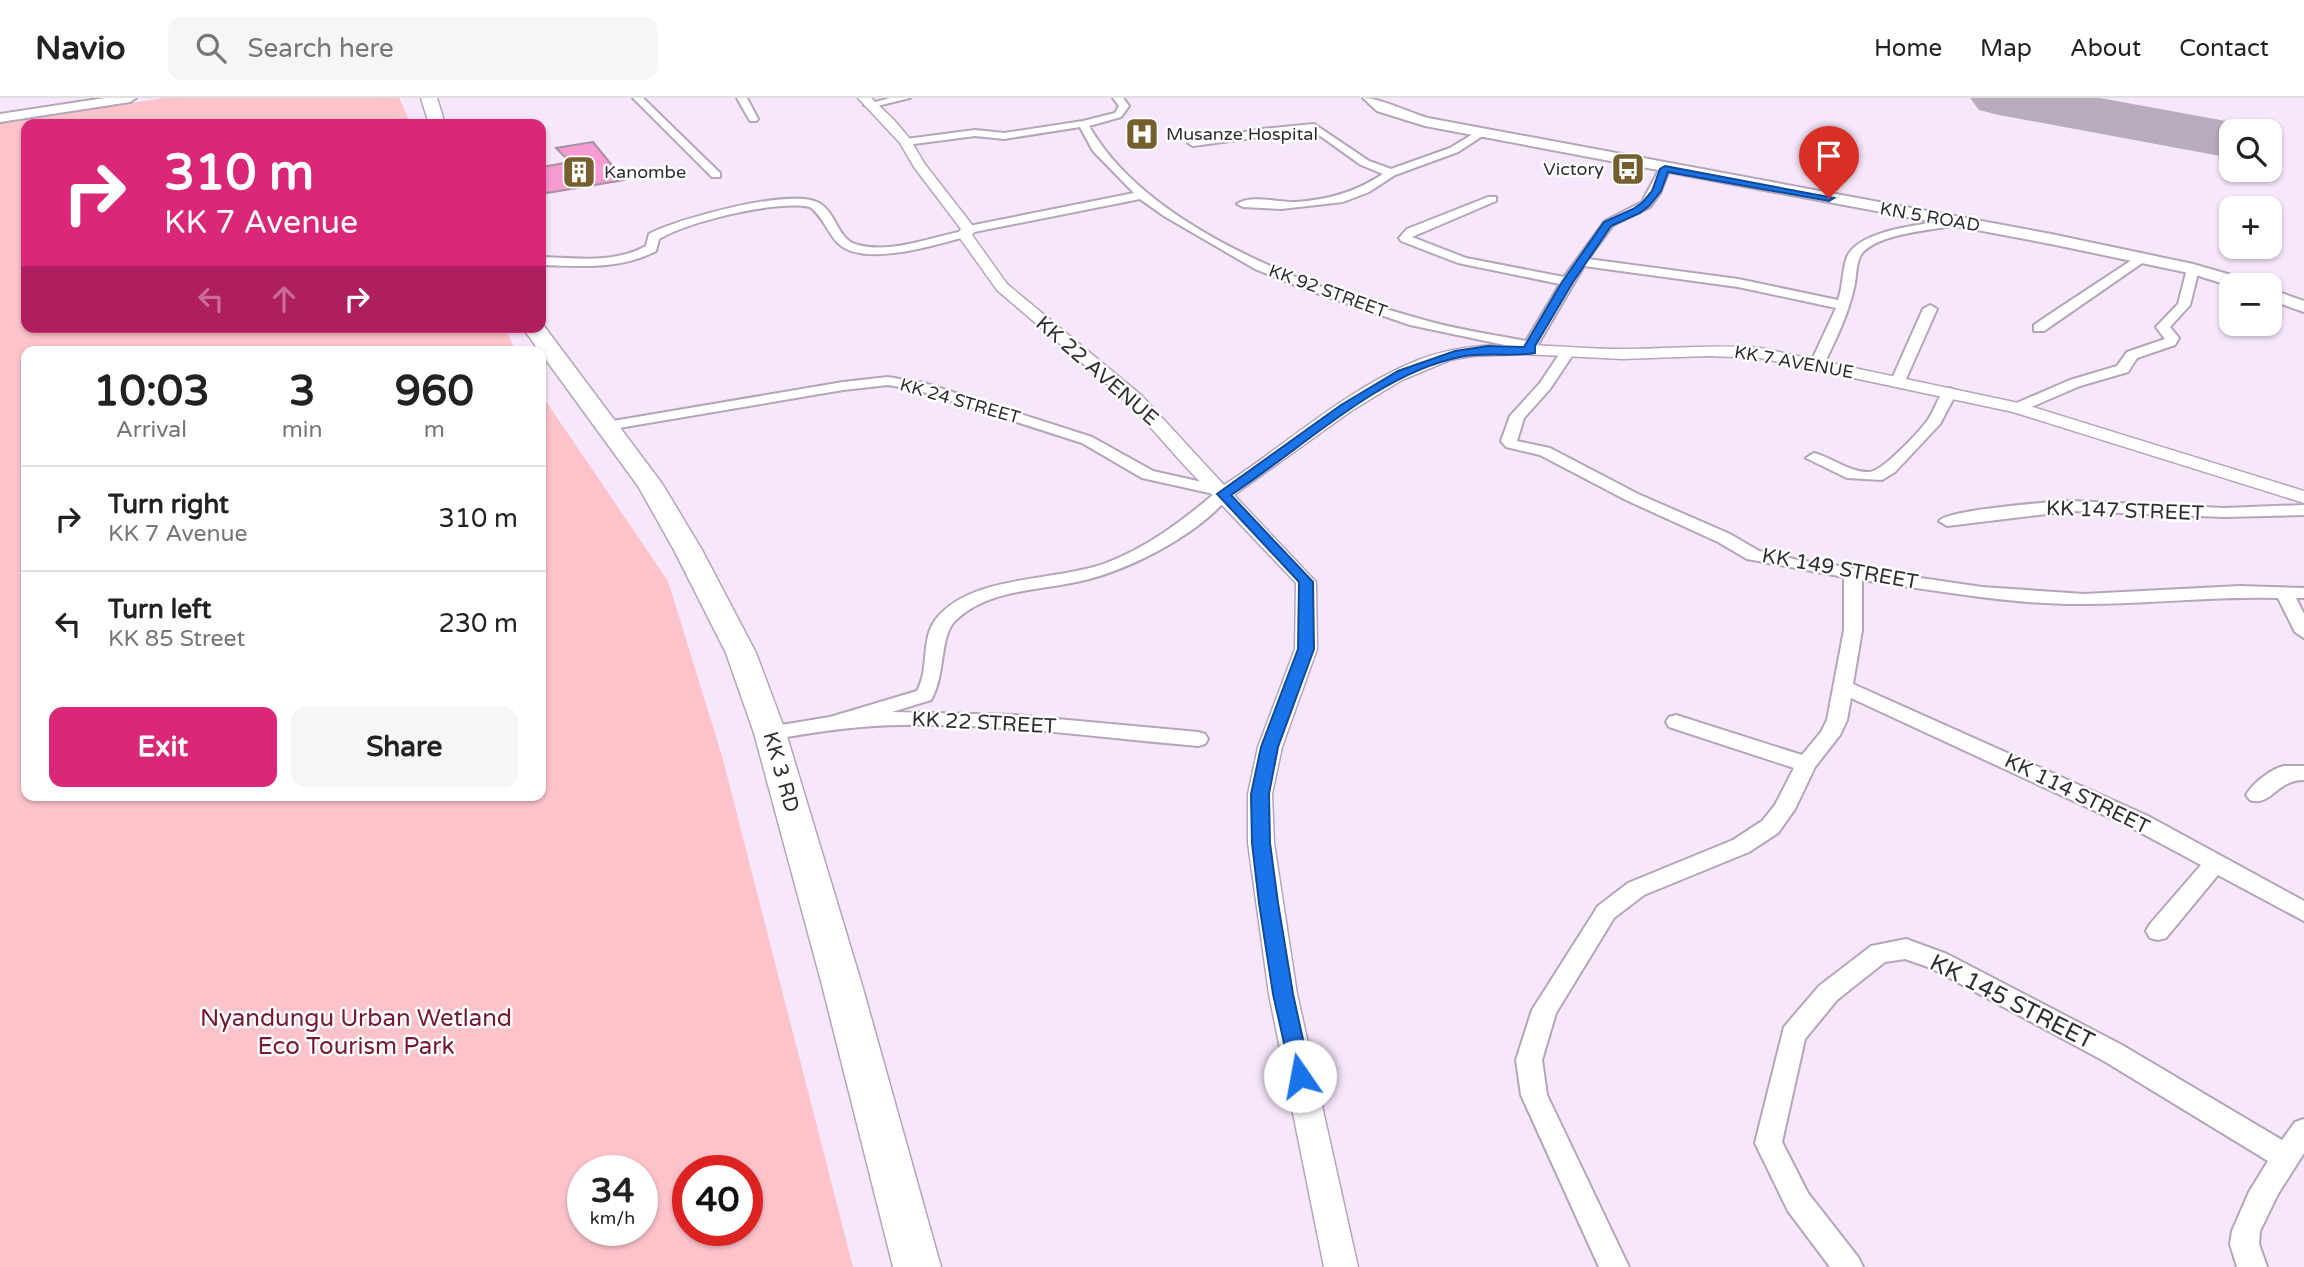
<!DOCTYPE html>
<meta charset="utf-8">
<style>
body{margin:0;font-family:"Varela Round",sans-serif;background:#f6f6f6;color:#222;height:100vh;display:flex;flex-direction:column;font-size:26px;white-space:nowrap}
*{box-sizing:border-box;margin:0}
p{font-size:23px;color:#767676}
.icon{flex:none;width:38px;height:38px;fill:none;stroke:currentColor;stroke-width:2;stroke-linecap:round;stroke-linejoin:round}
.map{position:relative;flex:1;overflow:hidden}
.panel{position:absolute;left:21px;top:248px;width:525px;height:455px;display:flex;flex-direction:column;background:#fff;border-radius:14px;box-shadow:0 2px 5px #0004}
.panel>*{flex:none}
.top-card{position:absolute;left:21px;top:21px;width:525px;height:214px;border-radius:14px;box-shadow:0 2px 5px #0004;background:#db2777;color:#fff;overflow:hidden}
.controls{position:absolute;left:2219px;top:21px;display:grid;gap:14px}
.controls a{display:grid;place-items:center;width:63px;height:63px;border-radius:14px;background:#fff;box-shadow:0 2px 5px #0004;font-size:35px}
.speed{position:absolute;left:567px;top:1057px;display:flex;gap:14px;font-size:35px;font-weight:700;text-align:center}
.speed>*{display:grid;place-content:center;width:91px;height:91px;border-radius:50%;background:#fff;box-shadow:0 2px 5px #0004;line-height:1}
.speed small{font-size:18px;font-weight:400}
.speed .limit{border:10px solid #d22;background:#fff;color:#111}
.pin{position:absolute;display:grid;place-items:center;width:60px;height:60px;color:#fff;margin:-72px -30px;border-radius:50% 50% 50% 0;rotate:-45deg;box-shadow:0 0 7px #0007}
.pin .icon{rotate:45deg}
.me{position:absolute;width:77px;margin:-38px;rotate:348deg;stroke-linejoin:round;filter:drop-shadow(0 0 5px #0008)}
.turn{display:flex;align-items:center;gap:24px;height:147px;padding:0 28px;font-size:32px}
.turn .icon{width:91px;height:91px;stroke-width:2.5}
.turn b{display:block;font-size:49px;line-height:60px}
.lanes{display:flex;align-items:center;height:66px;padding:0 28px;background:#0003;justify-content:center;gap:35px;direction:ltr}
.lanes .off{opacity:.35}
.eta{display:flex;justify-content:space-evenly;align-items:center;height:119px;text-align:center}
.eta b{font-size:42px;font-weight:700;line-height:49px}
.primary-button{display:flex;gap:14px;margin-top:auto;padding:14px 28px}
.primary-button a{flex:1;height:80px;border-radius:14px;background:#db2777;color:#fff;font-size:28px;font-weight:700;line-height:80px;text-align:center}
.primary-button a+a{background:#f6f6f6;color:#222}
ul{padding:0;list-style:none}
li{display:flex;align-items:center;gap:21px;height:105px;padding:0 28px;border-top:2px solid #e0e0e0}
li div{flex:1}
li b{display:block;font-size:26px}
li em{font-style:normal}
header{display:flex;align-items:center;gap:42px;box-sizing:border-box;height:98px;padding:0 35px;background:#fff;border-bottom:2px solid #e0e0e0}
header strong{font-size:33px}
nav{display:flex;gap:38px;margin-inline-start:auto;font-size:24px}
.search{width:490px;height:63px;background:#f6f6f6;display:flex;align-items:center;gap:18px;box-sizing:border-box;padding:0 24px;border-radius:14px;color:#767676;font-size:26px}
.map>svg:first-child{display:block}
.green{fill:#fdc3cb;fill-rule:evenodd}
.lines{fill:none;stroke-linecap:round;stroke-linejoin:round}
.runway{fill:#b8abbc;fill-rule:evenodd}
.building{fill:#f69bd1;stroke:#a8919e;stroke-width:2}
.minor-casing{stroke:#b4a5b9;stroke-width:4}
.tertiary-casing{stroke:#b4a5b9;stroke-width:3}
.secondary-casing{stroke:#b4a5b9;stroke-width:4}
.trunk-casing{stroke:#b4a5b9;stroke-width:3}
.minor{fill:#fff;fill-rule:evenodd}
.tertiary{fill:#fff;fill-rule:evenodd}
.secondary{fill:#fff;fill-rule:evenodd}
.trunk{fill:#fff;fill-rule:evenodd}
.route{fill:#1a73e8;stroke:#114b97;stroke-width:2}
.labels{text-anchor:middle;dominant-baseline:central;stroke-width:5;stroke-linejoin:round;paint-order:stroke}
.far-poi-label{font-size:18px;fill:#322c34;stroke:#fff;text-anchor:start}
.far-street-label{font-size:18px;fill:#322c34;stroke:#fff}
.street-label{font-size:21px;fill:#322c34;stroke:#fff}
.near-street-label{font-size:24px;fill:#322c34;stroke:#fff}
.near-park-label{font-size:24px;fill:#741932;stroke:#fff}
</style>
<header>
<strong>Navio</strong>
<div class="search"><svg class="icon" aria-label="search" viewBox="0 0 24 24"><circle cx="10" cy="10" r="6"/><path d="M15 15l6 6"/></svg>Search here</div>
<nav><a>Home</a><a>Map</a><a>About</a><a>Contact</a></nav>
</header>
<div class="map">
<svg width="2304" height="1169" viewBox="0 0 2304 1169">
<rect width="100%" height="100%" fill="#f7e7fc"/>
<!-- green -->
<path class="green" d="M164,0H399L411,26H26V229H505L516,254H26V698H541V296L668,483L722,658L853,1169H0V25ZM583,1073H642V1132H583ZM688,1073H747V1132H688Z"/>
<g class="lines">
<!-- runway -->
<path class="runway" d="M1970,0H2100L2253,28L2257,33H2231V60L1999,17L1979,12Z"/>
</g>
<!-- building -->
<path class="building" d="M593,44L624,82L541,96V69L570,64L556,50Z"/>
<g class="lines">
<defs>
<path id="minor" d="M633,0H643L720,75V79H712Z
M737,0H747L758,21L756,23H750Z
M890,0H910L869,10L864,7Z
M1113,0H1123L1129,8L1121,19L1089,28C1147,130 1308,189 1417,220C1452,231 1490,236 1526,243L1560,186L1458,165L1401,143L1399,140L1407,131L1488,99H1496V103L1412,139L1466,160L1564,179L1605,123L1642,104L1660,70L1665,67L1670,70L1660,95L1650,109L1613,127L1588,161L1738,181L1838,202C1843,189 1842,172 1847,159C1860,130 1930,126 1958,121L1964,124L1958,127C1932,132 1883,135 1864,153C1855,162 1857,179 1854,190C1848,217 1836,241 1824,266L1817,270L1810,266L1836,210L1738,189L1584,168L1537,248L1538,252L1531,256L1524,251L1410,227L1305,191L1255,171L1164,118L1140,101L969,135L968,138C938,146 867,169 840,147C828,137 824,119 810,109C776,102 690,123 659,141L656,153C620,172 581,168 541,167V159C577,160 613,166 646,148L649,136C676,121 793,89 819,105C837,115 837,142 858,147C891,156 931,139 964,133L969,128L1134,95L1093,53L1080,29L1004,41L975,38L906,47L901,44L906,41L975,32L1004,35L1083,23L1115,15L1119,8Z
M1314,26L1369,63L1391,71L1450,50L1478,33L1487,35L1458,54L1395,77L1369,94L1343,104L1281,111L1243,109L1237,106C1251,96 1279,105 1296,104C1328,102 1356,94 1383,76L1361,67L1312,32L1193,48L1188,45L1261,31Z
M2141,156L2145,157V163L2044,233H2034V227L2047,218Z
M2193,167L2199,171L2190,207L2170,229L2179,240L2175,247L2137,260L2128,274L2080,288L2022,313H2012L2010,310L2012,307L2070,282L2117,268L2127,254L2165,241L2156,229L2178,206L2187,171Z
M1930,207L1937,211L1905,283L1898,287L1893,286L1891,283L1923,211Z
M1567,251L1574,255L1550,291L1524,320L1517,343L1550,350L1638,396L1730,436L1759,453L1798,462L1982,489L2084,496L2240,488L2304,490V500H2296L2304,516V540L2295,534L2278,500C2213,498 2150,506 2085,506C2011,507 1935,492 1862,482V532L1853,586L2148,718L2304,803V823L2218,777L2166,840L2158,842L2150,840L2146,833L2150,826L2201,767L2132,730L1851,600L1847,622L1840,637L1815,669L1795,711L1778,735L1749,754L1644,797L1614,820L1556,915L1542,962L1547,997L1629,1169H1599L1521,997L1516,962L1532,912L1598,808L1628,785L1733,742L1762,723L1775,707L1794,670L1669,629L1666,624L1669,619L1676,617L1802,657L1821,634L1827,622L1844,532V479L1747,461L1718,444L1626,402L1540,357L1506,349L1501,343L1510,318L1540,285L1562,252Z
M888,279L924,285L1092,339L1153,373L1224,389L1231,396C1198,438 1123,476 1071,485C1032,493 986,493 956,522C939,537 946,577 931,602L892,614L1014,617L1198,634L1205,636L1208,641L1205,646L1198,648C1100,640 1002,625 903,627C859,627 814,634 770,642L763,640L760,635L763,630L830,619L917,593C930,570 920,542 936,521C972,476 1056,484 1106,465C1146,450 1181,424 1214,396L1142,380L1082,345L917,292L888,287L843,292L607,332L600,328L607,324L843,284Z
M1950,290L1957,294L1940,326L1895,374L1882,382L1847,380L1806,360L1814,355C1833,360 1850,375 1870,374C1883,373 1922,331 1929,320C1936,310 1939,293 1950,290Z
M2072,403L2224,410L2304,407V417L2224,419L2072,413L1947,428L1939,423C1950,411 2050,404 2072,403Z
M2284,668H2304V682C2276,682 2271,709 2250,702L2246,697C2253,685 2271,671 2284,668Z
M1906,841L1947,856L2122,947L2282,1042L2295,1024L2304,1021V1055L2278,1096L2260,1133L2259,1146L2267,1169H2237L2230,1146L2232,1133L2249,1094L2268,1063L2104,963L1931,870L1905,861L1885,864L1837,902L1805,941L1782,1044L1808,1095L1858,1159L1863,1169H1830L1788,1113L1755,1045L1784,929L1819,888L1871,848Z"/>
<path id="tertiary" d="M858,0H871L894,22L910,41L924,65L976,132L972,137L1007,186L1141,297L1224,387C1287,346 1345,292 1416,263C1482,236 1553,251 1622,251C1668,251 1714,246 1760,250L2023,306L2304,393V405L2013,314L1760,260L1708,258L1622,261L1522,256L1472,258L1450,262L1402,282L1351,313L1234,397L1316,484L1317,551L1282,649L1272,696L1274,745L1297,896L1358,1169H1324L1269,896L1248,745V696L1258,649L1295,551L1296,485L1184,367L1129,305L997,192L957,136L961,131L914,69L900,45Z"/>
<path id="secondary" d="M105,0H136L130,4L0,24V16Z
M1363,0C1380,0 1408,14 1428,20L2051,136L2193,166L2252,183L2255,187L2231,188L2189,175L2051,146L1425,28L1377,13Z
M2270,191L2304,203V214L2270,202Z"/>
<path id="trunk" d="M421,0H437L445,26H429Z
M541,224L663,387L702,452L756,555L786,635L862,887L941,1169H893L822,887L754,635L726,555L674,452L638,388L522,229H541Z"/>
</defs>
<!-- minor casing -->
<use href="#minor" class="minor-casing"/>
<!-- tertiary casing -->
<use href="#tertiary" class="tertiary-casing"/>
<!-- secondary casing -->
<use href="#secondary" class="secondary-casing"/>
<!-- trunk casing -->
<use href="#trunk" class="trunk-casing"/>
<!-- minor -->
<use href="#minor" class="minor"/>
<!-- tertiary -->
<use href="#tertiary" class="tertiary"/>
<!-- secondary -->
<use href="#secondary" class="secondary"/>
<!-- trunk -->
<use href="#trunk" class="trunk"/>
</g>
<!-- route -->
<path class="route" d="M1665,68L1834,100L1829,103L1668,74L1661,93L1649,108L1640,115L1611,128L1573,184L1535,248V255C1510,259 1485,254 1460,259C1377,276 1302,351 1231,397L1313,484L1314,551L1278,649L1269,696L1270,745L1278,805L1293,896L1311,978L1308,985L1300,987L1293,985L1273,896L1259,805L1252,745L1251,696L1261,649L1298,551L1299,484L1217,396L1341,307L1398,273L1455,253L1488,248L1524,249L1562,184L1604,124L1633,111L1643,104L1652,93L1660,71Z"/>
<!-- icons -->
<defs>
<symbol id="hospital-square" viewBox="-11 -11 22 22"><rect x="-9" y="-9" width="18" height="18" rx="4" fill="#755f2f" stroke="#fff"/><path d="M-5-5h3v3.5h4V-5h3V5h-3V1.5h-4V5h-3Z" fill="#fff"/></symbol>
<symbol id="bus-square" viewBox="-11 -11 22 22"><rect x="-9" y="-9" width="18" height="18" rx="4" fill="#755f2f" stroke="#fff"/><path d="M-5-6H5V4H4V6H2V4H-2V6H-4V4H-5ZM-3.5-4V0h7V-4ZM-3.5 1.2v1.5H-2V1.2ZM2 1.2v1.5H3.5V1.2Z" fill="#fff"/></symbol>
<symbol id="building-square" viewBox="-11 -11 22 22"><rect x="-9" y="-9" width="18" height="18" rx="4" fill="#755f2f" stroke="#fff"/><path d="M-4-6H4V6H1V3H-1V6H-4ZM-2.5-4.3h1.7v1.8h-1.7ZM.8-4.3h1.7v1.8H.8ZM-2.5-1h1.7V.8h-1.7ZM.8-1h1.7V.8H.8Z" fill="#fff"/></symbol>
</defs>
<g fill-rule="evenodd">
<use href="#hospital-square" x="1123" y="17" width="38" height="38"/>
<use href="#bus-square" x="1609" y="52" width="38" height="38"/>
<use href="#building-square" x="560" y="55" width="38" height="38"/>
</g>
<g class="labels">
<!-- far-poi labels -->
<g class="far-poi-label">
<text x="1166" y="36">Musanze Hospital</text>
<text x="1604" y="71" text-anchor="end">Victory</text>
<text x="604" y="74">Kanombe</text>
</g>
<!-- far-street labels -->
<g class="far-street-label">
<text transform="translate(1930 119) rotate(10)">KN 5 ROAD</text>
<text transform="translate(1328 193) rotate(20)">KK 92 STREET</text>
<text transform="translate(1794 264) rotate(10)">KK 7 AVENUE</text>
<text transform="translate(960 303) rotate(16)">KK 24 STREET</text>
</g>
<!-- street labels -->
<g class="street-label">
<text transform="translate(1097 273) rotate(41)">KK 22 AVENUE</text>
<text transform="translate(2125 413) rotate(2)">KK 147 STREET</text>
<text transform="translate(1840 471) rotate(10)">KK 149 STREET</text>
<text transform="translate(984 625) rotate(3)">KK 22 STREET</text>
<text transform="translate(781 674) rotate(74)">KK 3 RD</text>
<text transform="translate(2077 696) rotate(26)">KK 114 STREET</text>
</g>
<!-- near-street labels -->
<g class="near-street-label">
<text transform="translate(2012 904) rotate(27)">KK 145 STREET</text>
</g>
<!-- near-park labels -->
<g class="near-park-label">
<text x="356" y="920">Nyandungu Urban Wetland<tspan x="356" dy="28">Eco Tourism Park</tspan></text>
</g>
</g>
</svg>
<div class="controls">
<a><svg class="icon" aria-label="search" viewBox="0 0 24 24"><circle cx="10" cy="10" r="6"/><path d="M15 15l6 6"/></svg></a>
<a>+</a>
<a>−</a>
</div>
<div class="speed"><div>34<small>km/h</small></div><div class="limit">40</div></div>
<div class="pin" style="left:1829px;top:100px;background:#d93025"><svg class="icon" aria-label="arrive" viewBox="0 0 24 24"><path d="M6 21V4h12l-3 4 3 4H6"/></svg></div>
<svg class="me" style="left:1300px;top:978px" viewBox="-20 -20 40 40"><circle r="19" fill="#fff"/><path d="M0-13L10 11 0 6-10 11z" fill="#1a73e8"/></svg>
<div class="top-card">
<div class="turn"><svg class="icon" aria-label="right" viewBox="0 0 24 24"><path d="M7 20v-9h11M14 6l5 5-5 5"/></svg><div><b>310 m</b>KK 7 Avenue</div></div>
<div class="lanes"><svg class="icon off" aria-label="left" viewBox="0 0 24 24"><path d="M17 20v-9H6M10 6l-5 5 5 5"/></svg><svg class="icon off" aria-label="ahead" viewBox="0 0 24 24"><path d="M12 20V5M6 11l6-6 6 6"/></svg><svg class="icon" aria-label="right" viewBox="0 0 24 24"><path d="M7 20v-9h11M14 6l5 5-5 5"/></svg></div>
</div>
<section class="panel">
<div class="eta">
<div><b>10:03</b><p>Arrival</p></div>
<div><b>3</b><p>min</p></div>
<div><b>960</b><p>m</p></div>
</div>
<ul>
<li><svg class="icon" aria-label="right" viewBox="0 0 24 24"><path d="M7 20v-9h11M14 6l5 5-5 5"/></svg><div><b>Turn right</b><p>KK 7 Avenue</p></div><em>310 m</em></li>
<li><svg class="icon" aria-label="left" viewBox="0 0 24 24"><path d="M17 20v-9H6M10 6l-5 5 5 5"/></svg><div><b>Turn left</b><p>KK 85 Street</p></div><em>230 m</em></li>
</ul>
<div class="primary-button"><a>Exit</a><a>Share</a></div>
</section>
</div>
